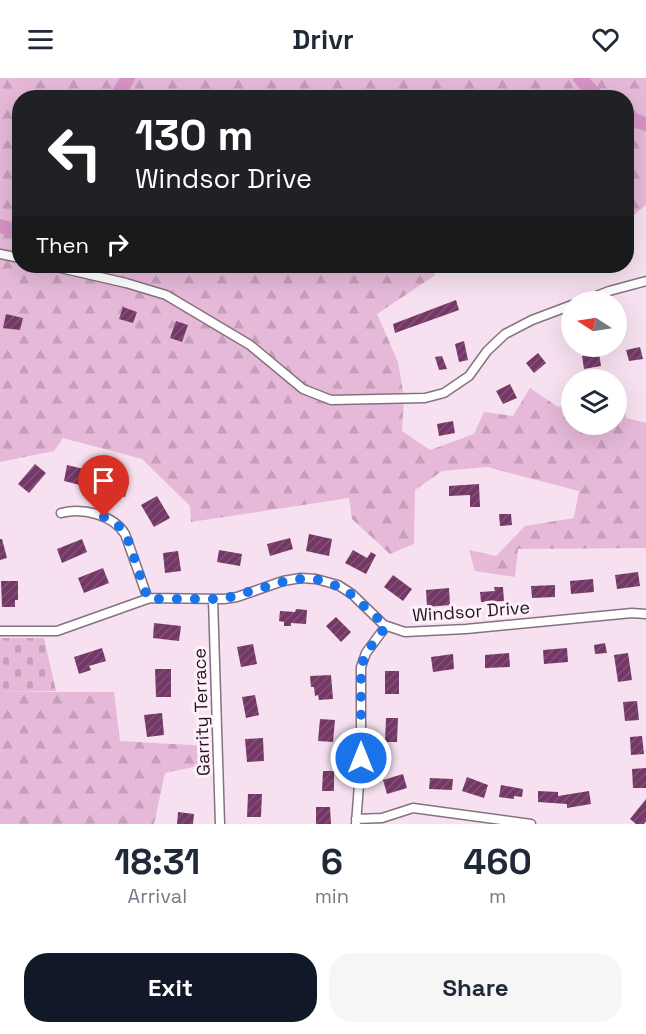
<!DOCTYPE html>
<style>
body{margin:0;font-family:"Space Grotesk",sans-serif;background:#f6f6f7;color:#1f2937;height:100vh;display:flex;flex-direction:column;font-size:22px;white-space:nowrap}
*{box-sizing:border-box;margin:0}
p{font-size:20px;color:#747a83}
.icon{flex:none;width:33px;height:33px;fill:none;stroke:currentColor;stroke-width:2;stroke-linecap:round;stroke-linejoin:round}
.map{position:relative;height:746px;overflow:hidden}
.side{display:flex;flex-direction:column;background:#fff;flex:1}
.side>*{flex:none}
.guide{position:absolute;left:12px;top:12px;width:622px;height:183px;border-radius:24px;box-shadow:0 6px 24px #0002;background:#202124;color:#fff;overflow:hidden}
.needle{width:39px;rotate:282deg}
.tools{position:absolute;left:561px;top:213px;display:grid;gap:12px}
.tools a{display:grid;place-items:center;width:66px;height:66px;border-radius:50%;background:#fff;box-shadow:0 6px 24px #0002;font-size:30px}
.pin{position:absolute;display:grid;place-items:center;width:51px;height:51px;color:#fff;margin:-62px -26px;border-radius:50% 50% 50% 0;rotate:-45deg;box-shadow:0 0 6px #0007}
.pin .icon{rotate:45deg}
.me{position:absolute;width:66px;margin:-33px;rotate:0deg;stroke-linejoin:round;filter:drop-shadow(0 0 4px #0008)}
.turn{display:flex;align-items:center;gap:21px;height:126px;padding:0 24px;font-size:27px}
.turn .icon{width:78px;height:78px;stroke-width:2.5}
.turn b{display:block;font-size:42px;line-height:51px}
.then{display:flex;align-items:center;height:57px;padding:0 24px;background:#0003;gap:12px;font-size:22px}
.eta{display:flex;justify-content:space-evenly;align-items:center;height:102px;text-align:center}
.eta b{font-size:36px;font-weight:800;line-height:42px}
.button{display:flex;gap:12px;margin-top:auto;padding:12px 24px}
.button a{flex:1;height:69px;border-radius:24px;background:#111827;color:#fff;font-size:24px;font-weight:800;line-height:69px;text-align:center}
.button a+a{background:#f6f6f7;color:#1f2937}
header{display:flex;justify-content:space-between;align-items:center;height:78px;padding:0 24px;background:#fff;font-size:27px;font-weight:800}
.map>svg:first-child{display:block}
.forest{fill:url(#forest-firs)}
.cemetery{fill:url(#cemetery-stones)}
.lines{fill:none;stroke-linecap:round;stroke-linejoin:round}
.river{stroke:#d793c5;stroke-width:14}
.building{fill:url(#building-hatch)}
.minor-casing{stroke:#85727f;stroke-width:11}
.minor{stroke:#fff;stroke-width:8}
.route{stroke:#1a73e8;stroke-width:10;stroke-dasharray:0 18}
.labels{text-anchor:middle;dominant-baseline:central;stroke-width:6;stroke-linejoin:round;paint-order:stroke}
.street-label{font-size:18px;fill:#20191e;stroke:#fff1fb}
</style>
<header><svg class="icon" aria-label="menu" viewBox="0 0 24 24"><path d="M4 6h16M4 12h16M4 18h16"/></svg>Drivr<svg class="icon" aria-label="heart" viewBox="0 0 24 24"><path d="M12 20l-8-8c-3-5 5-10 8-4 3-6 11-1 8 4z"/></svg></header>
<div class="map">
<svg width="646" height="746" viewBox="0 0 646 746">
<defs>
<pattern id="forest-firs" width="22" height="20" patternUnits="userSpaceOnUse" patternTransform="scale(1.5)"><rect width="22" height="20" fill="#e6b9d9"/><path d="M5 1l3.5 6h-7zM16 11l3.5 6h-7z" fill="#c59eba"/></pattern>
<pattern id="cemetery-stones" width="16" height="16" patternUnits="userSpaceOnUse" patternTransform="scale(1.5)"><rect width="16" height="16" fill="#e6b9d9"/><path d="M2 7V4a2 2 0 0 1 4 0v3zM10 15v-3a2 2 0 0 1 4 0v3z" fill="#c59eba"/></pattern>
<pattern id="building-hatch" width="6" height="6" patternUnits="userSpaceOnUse" patternTransform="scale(1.5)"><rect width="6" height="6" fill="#743866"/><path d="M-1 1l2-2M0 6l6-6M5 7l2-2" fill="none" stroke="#825277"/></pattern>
</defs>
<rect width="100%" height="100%" fill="#f7e1f0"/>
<!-- forest -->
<path class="forest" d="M0,0H646V127L628,142L627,20H20V188H437L434,198L377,236L398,284L404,320L402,353L430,372L474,356L484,334L513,338L530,310L558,329L571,326L572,346H616L617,316L623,314L626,340L646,345V470L518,471L515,499L475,493L469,472L496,478L525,448L574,440L579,413L487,389L442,393L415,412L414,466L390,476L352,441L349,420L191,444L190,428L142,381L63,360L54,373L0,384Z
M0,614H114L120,663L208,668L198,688L165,695L154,746H0Z"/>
<!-- cemetery -->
<path class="cemetery" d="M0,560H44L56,613L0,614Z"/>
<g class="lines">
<!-- river -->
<path class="river" d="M580,0L598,20
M116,20L128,0
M627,40L646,46
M0,148L20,154"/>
</g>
<!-- building -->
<path class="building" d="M573,188H593L594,191L574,194Z
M456,222L459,232L395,255L393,246Z
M123,229L137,234L133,245L119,241Z
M6,236L23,240L20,252L3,250Z
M176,243L188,247L182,264L170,260Z
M464,263L468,282L459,284L455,266Z
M640,269L643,281L629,283L626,272Z
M538,275L546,285L534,295L526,285Z
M599,275L601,288L584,291L582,278Z
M442,278L447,291L439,292L435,279Z
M510,306L517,320L503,326L496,313Z
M453,343L455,355L439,358L437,346Z
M35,386L46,395L29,415L18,406Z
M67,387L88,392L84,408L64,403Z
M105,398L129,404L125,419L101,412Z
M479,406L480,429H470V417L449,418V408Z
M157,418L170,440L154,449L141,427Z
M499,436H511L512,447L500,448Z
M309,456L332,461L329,478L306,473Z
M290,460L293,471L270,478L267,466Z
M0,461H2L7,480L0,482Z
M82,461L87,474L62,485L57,471Z
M219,472L242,476L240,488L217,484Z
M353,472L367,480L371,474L376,477L366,496L345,485Z
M178,473L181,493L165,495L163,475Z
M103,490L109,505L84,515L78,500Z
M638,494L640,508L617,511L615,497Z
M393,497L412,511L403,523L384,509Z
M593,501L594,514L571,516L570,503Z
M1,503H18V522H15V529H2Z
M555,507V519L532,520L531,508Z
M494,509H503L504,523L481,524L480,514L495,513Z
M449,510L450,527L427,529L426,512Z
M296,531L307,532L306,546L291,545V548H284V544L279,543L280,533L295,534Z
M336,539L351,554L341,564L326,548Z
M154,545L181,548L179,563L153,560Z
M605,565L607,575L595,576L594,567Z
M253,566L257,586L241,589L237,569Z
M102,570L106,583L89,588L91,592L79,596L74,579Z
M567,570L568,584L544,586L543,572Z
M509,575L510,589L485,590V577Z
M628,575L632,602L618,604L614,577Z
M453,576L454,591L433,594L431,579Z
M155,591H171V619H156Z
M385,593H399V616H385Z
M331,597L333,621L319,622L318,617L315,618L314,609H311L310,598Z
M255,617L259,637L246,640L242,619Z
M637,623L639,642L625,643L623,624Z
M162,635L164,657L147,659L144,637Z
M386,640H398L397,664H385Z
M320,641L335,642L333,664L318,663Z
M642,658L644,676L631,677L630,659Z
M263,660L264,683L247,684L245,661Z
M646,690V710H633L632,691Z
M323,693H334V713H322Z
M403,696L407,710L387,716L383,702Z
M467,699L488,707L484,720L462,713Z
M430,700L453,701L452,712L429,711Z
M501,707L523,711L522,719L514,718V721L499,719Z
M538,713L558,714V718L589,713L591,726L567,730V726L538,724Z
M248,716H262L261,739H247Z
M646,721V743L644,746H636L630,741Z
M316,729H330L331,746H316Z
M178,734L194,736L193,746H177Z"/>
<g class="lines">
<defs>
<path id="minor" d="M0,176L20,180
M52,188L126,205L166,217L250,267L303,311L331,322L425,320L444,315L469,298L487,273L505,256L532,242L572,227
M581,224L609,213L646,203
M61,435C83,429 113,437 125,456L148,521
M213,521L220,746
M0,553H57L150,520L224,521L237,519L283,503L301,500L316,501L338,507L352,516L384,547L405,554L466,551L632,535L646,536
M356,741L382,740L413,730L531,746
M356,746L361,680V589L366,575L386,548"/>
</defs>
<!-- minor casing -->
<use href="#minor" class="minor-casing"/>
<!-- minor -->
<use href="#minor" class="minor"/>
</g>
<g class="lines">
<!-- route -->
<path class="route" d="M104,439L114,443L126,456L148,521H224L293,501H316L345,511L386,548L366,575L361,589V680"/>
</g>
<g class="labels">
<!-- street labels -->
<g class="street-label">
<text transform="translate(471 533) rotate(-4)">Windsor Drive</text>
<text transform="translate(201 634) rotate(-92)">Garrity Terrace</text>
</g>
</g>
</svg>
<div class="tools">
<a><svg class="needle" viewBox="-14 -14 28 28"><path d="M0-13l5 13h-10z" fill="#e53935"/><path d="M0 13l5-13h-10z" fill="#747a83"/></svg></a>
<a><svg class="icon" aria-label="layers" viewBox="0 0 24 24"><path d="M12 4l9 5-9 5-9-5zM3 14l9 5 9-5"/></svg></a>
</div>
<div class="pin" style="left:104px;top:439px;background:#d93025"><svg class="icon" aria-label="arrive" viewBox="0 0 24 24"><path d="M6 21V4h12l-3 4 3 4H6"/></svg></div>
<svg class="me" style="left:361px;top:680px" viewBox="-20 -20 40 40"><circle r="17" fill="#1a73e8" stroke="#fff" stroke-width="3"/><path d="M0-11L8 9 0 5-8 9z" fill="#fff"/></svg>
<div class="guide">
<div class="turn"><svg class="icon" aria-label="left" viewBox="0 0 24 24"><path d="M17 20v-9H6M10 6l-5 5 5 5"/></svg><div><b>130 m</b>Windsor Drive</div></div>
<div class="then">Then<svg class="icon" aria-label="right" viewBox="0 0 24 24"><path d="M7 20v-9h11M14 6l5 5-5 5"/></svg></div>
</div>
</div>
<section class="side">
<div class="eta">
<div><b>18:31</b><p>Arrival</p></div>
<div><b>6</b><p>min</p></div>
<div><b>460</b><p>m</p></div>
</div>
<div class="button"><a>Exit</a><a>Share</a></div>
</section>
